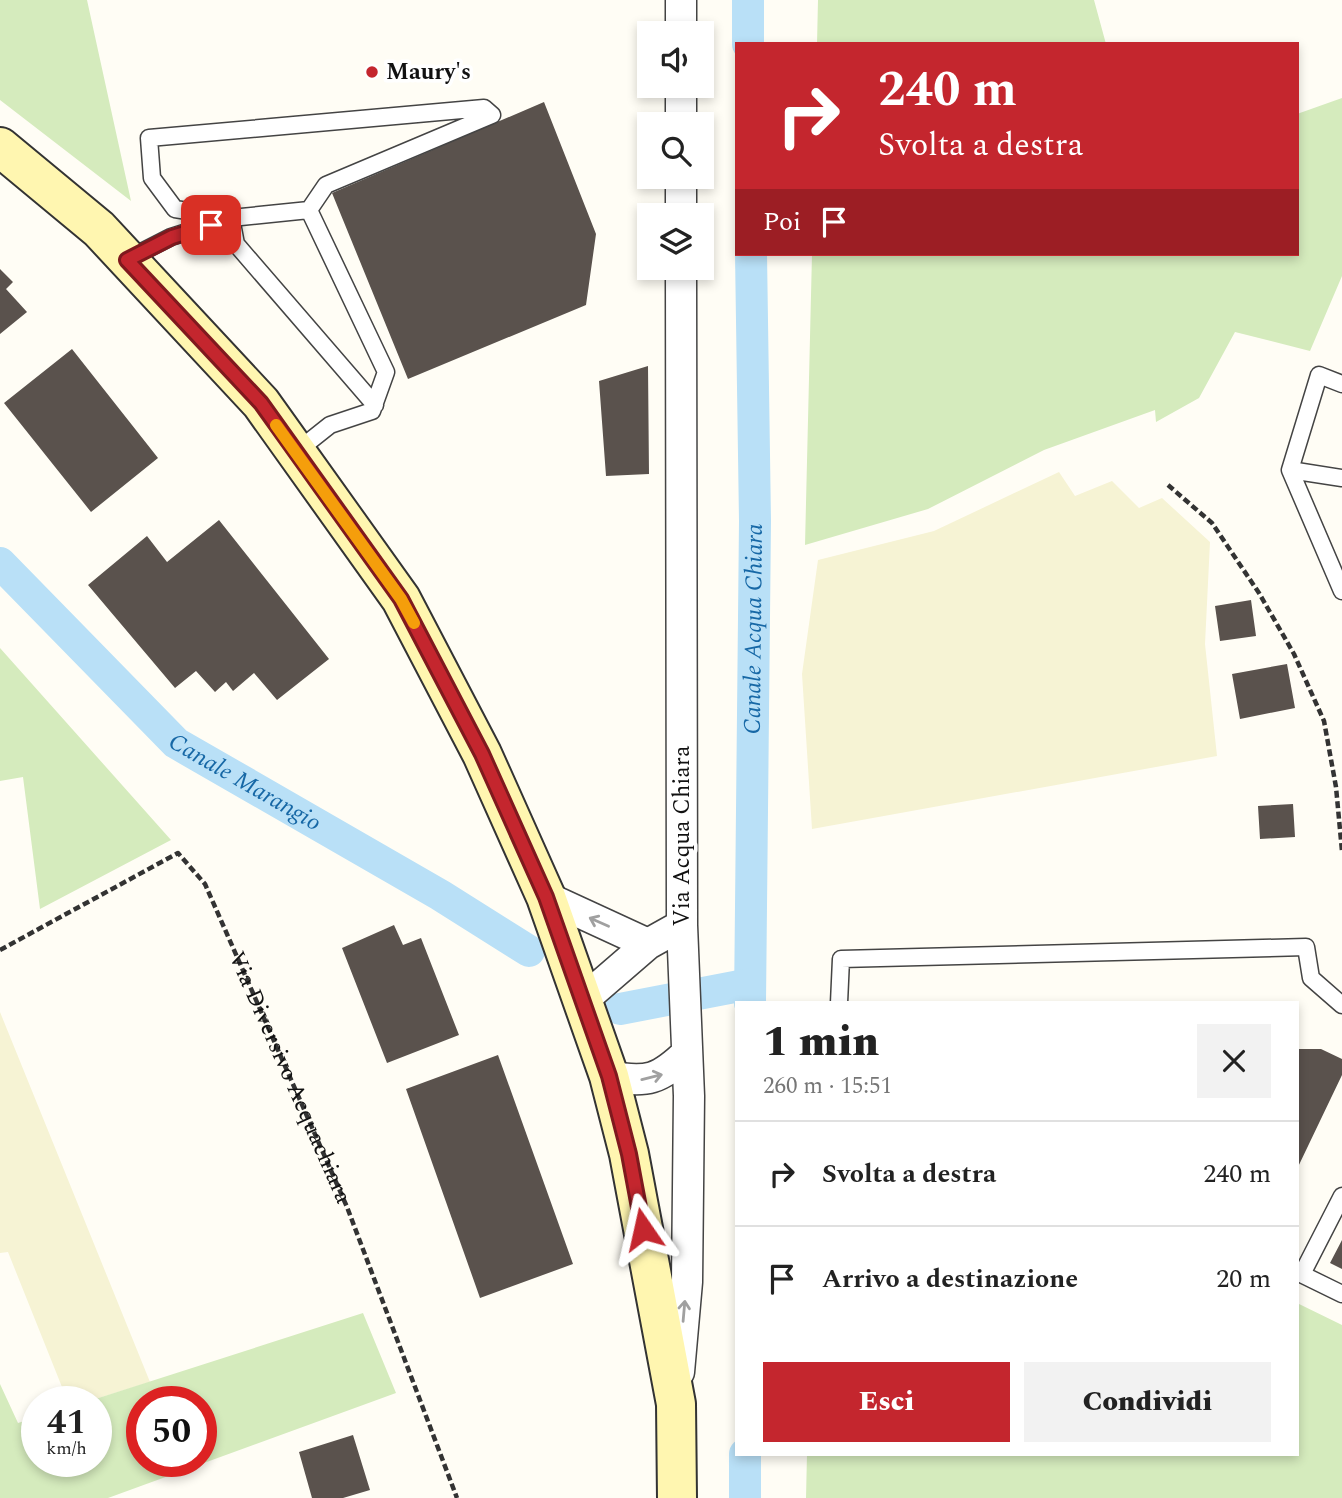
<!DOCTYPE html>
<html lang="it">
<meta charset="utf-8">
<style>
body{margin:0;font-family:Spectral,serif;background:#f2f2f2;color:#222;height:100vh;display:flex;flex-direction:column;font-size:26px;white-space:nowrap}
*{box-sizing:border-box;margin:0}
p{font-size:23px;color:#767676}
.icon{flex:none;width:38px;height:38px;fill:none;stroke:currentColor;stroke-width:2;stroke-linecap:round;stroke-linejoin:round}
.map{position:relative;flex:1;overflow:hidden}
.sheet{position:absolute;left:735px;top:1001px;width:564px;height:455px;display:flex;flex-direction:column;background:#fff;border-radius:0px;box-shadow:0 4px 10px #0003}
.sheet>*{flex:none}
.guide{position:absolute;left:735px;top:42px;width:564px;height:214px;border-radius:0px;box-shadow:0 4px 10px #0003;background:#c4262e;color:#fff;overflow:hidden}
.controls{position:absolute;left:637px;top:21px;display:grid;gap:14px}
.controls a{display:grid;place-items:center;width:77px;height:77px;border-radius:0px;background:#fff;box-shadow:0 4px 10px #0003;font-size:35px}
.speed{position:absolute;left:21px;top:1386px;display:flex;gap:14px;font-size:35px;font-weight:700;text-align:center}
.speed>*{display:grid;place-content:center;width:91px;height:91px;border-radius:50%;background:#fff;box-shadow:0 4px 10px #0003;line-height:1}
.speed small{font-size:18px;font-weight:400}
.speed .limit{border:10px solid #d22;background:#fff;color:#111}
.pin{position:absolute;display:grid;place-items:center;width:60px;height:60px;color:#fff;margin:-30px;border-radius:14px;box-shadow:0 4px 10px #0006}
.me{position:absolute;width:77px;margin:-38px;rotate:349deg;stroke-linejoin:round;filter:drop-shadow(0 0 5px #0008)}
.turn{display:flex;align-items:center;gap:24px;height:147px;padding:0 28px;font-size:32px}
.turn .icon{width:91px;height:91px;stroke-width:2.5}
.turn b{display:block;font-size:49px;line-height:60px}
.then{display:flex;align-items:center;height:66px;padding:0 28px;background:#0003;gap:14px;font-size:26px}
.round{display:grid;place-items:center;flex:none;width:74px;height:74px;border-radius:0px;background:#f2f2f2}
.headline{display:flex;align-items:center;justify-content:space-between;height:119px;padding:0 28px}
h1{font-size:42px;font-weight:800;line-height:52px}
.primary-button{display:flex;gap:14px;margin-top:auto;padding:14px 28px}
.primary-button a{flex:1;height:80px;border-radius:0px;background:#c4262e;color:#fff;font-size:28px;font-weight:800;line-height:80px;text-align:center}
.primary-button a+a{background:#f2f2f2;color:#222}
ul{padding:0;list-style:none}
li{display:flex;align-items:center;gap:21px;height:105px;padding:0 28px;border-top:2px solid #e0e0e0}
li div{flex:1}
li b{display:block;font-size:26px}
li em{font-style:normal}
.map>svg:first-child{display:block}
.farmland{fill:#f6f3d4}
.green{fill:#d5ebbd;fill-rule:evenodd}
.lines{fill:none;stroke-linecap:round;stroke-linejoin:round}
.canal{stroke:#b9e0f7;stroke-width:32}
.building{fill:#5a524d}
.service-casing{stroke:#444;stroke-width:19}
.minor-casing{stroke:#444;stroke-width:33}
.secondary-casing{stroke:#333;stroke-width:42}
.path{stroke:#333;stroke-width:4.5;stroke-dasharray:7 3.5;stroke-linecap:butt}
.service{stroke:#fff;stroke-width:16}
.minor{stroke:#fff;stroke-width:30}
.secondary{stroke:#fff6b0;stroke-width:38}
.oneway{stroke:#a0a0a0}
.route-casing{stroke:#7f191e;stroke-width:18}
.route{stroke:#c4262e;stroke-width:12}
.slow{stroke:#f59e0b;stroke-width:12}
.poi-dot{fill:#c4262e;stroke:#fff;stroke-width:2.5}
.labels{text-anchor:middle;dominant-baseline:central;stroke-width:7;stroke-linejoin:round;paint-order:stroke}
.poi-label{font-size:23px;font-weight:bold;fill:#111;stroke:#fff;text-anchor:start}
.street-label{font-size:23px;fill:#111;stroke:#fff}
.water-label{font-size:24px;font-style:italic;fill:#1768a6;stroke:#fff}
</style>
<div class="map">
<svg width="1342" height="1498" viewBox="0 0 1342 1498">
<rect width="100%" height="100%" fill="#fffdf5"/>
<!-- farmland -->
<path class="farmland" d="M1059,472L1075,496L1112,481L1139,508L1162,498L1210,542L1205,644L1217,756L812,829L802,674L818,560L934,531Z
M0,1012L150,1382L86,1402H68L8,1252L0,1253Z"/>
<!-- green -->
<path class="green" d="M0,0H87L131,201L0,100Z
M818,0H1094L1106,44H817Z
M1342,98V276L1310,351L1235,332L1199,398L1156,422L1155,410L1044,450L928,509L805,545L812,254H1297V114Z
M0,648L171,840L40,909L23,777L0,781Z
M1297,1303L1342,1325V1498H806L807,1454H1297Z
M363,1313L396,1393L108,1498H0V1384L18,1423L37,1417V1461H96V1402H86ZM142,1402H201V1461H142Z"/>
<g class="lines">
<!-- canal -->
<g class="canal">
<path d="M748,0V44"/>
<path id="s1" d="M0,563L176,743L440,895L529,951"/>
<path id="s2" d="M750,1003L755,521L751,254"/>
<path d="M620,1009L750,984"/>
<path d="M745,1498V1454"/>
</g>
</g>
<!-- building -->
<path class="building" d="M544,102L596,234L586,305L408,379L332,193Z
M0,269L13,282L6,289L27,312L0,334Z
M72,349L158,458L91,512L4,403Z
M648,366L649,474L606,476L599,381Z
M219,520L329,659L277,700L254,673L233,691L226,682L215,692L196,671L175,688L88,585L147,536L167,562Z
M1251,600L1256,636L1220,641L1215,606Z
M1287,664L1295,708L1240,719L1232,674Z
M1293,804L1295,837L1260,839L1258,806Z
M394,925L403,945L421,938L459,1035L387,1063L342,948Z
M1297,1049H1321L1342,1059V1075L1297,1169Z
M498,1055L573,1264L480,1298L406,1089Z
M1342,1240V1269L1330,1263Z
M353,1435L370,1490L343,1498H312L299,1452Z"/>
<g class="lines">
<defs>
<path id="service" d="M309,210L326,185L492,115L484,108L149,138L152,178L175,209L231,218L236,244L375,405
M128,259L171,237L231,218L309,210L386,372L372,411L330,425L296,452
M1342,384L1319,375L1290,470L1342,591
M1290,470L1342,478
M839,1003L841,959L1306,947L1311,978L1342,1005
M1297,1272L1342,1294
M1302,1274L1342,1196"/>
<path id="minor" d="M681,0V33
M681,86V124
M681,177V215
M546,897L648,944L682,925
M582,1001L648,944
M609,1076C647,1084 660,1079 687,1053
M679,1372L687,1282L689,1096L682,925L681,268"/>
<path id="secondary" d="M0,147L99,229L261,403L401,599L482,754L546,897L609,1076L629,1154L676,1404L677,1498"/>
</defs>
<!-- service casing -->
<use href="#service" class="service-casing"/>
<!-- minor casing -->
<use href="#minor" class="minor-casing"/>
<!-- secondary casing -->
<use href="#secondary" class="secondary-casing"/>
<!-- path -->
<g class="path">
<path d="M1168,485L1212,523L1259,593L1294,654L1324,721L1336,787L1342,851"/>
<path id="s3" d="M0,950L178,853L205,884L347,1207L457,1498"/>
</g>
<!-- service -->
<use href="#service" class="service"/>
<!-- minor -->
<use href="#minor" class="minor"/>
<!-- secondary -->
<use href="#secondary" class="secondary"/>
</g>
<!-- one-way arrows -->
<defs><path id="oneway-shaft" d="M-6 0H5M1.5-3L5.5 0L1.5 3" fill="none" stroke-width="1.6" stroke-linecap="round" stroke-linejoin="round" transform="scale(1.75)"/></defs>
<g class="oneway">
<use href="#oneway-shaft" transform="translate(599 922) rotate(-156)"/>
<use href="#oneway-shaft" transform="translate(652 1077) rotate(-14)"/>
<use href="#oneway-shaft" transform="translate(684 1311) rotate(-85)"/>
</g>
<g class="lines">
<defs>
<path id="route" d="M211,225L172,237L127,260L261,403L401,599L482,754L546,897L609,1076L629,1154L643,1229"/>
</defs>
<!-- route casing -->
<use href="#route" class="route-casing"/>
<!-- route -->
<use href="#route" class="route"/>
<!-- slow -->
<path class="slow" d="M276,425L401,599L414,623"/>
</g>
<!-- markers -->
<circle class="poi-dot" cx="372" cy="72" r="7"/>
<g class="labels">
<!-- poi labels -->
<g class="poi-label">
<text x="386" y="72">Maury's</text>
</g>
<!-- street labels -->
<g class="street-label">
<text transform="translate(682 836) rotate(-90)">Via Acqua Chiara</text>
<text stroke="none"><textPath href="#s3" startOffset="455">Via Diversivo Acquachiara</textPath></text>
</g>
<!-- water labels -->
<g class="water-label">
<text stroke="none"><textPath href="#s2" startOffset="374">Canale Acqua Chiara</textPath></text>
<text stroke="none"><textPath href="#s1" startOffset="331">Canale Marangio</textPath></text>
</g>
</g>
</svg>
<div class="controls">
<a><svg class="icon" aria-label="sound" viewBox="0 0 24 24"><path d="M4 9h4l5-4v14l-5-4H4zM17 9q2 3 0 6"/></svg></a>
<a><svg class="icon" aria-label="search" viewBox="0 0 24 24"><circle cx="10" cy="10" r="6"/><path d="M15 15l6 6"/></svg></a>
<a><svg class="icon" aria-label="layers" viewBox="0 0 24 24"><path d="M12 4l9 5-9 5-9-5zM3 14l9 5 9-5"/></svg></a>
</div>
<div class="speed"><div>41<small>km/h</small></div><div class="limit">50</div></div>
<div class="pin" style="left:211px;top:225px;background:#d93025"><svg class="icon" aria-label="arrive" viewBox="0 0 24 24"><path d="M6 21V4h12l-3 4 3 4H6"/></svg></div>
<svg class="me" style="left:643px;top:1229px" viewBox="-20 -20 40 40"><path d="M0-17L14 15 0 8-14 15z" fill="#c4262e" stroke="#fff" stroke-width="4"/></svg>
<div class="guide">
<div class="turn"><svg class="icon" aria-label="right" viewBox="0 0 24 24"><path d="M7 20v-9h11M14 6l5 5-5 5"/></svg><div><b>240 m</b>Svolta a destra</div></div>
<div class="then">Poi<svg class="icon" aria-label="arrive" viewBox="0 0 24 24"><path d="M6 21V4h12l-3 4 3 4H6"/></svg></div>
</div>
<section class="sheet">
<div class="headline"><div><h1>1 min</h1><p>260 m · 15:51</p></div><a class="round"><svg class="icon" aria-label="close" viewBox="0 0 24 24"><path d="M6 6l12 12M18 6L6 18"/></svg></a></div>
<ul>
<li><svg class="icon" aria-label="right" viewBox="0 0 24 24"><path d="M7 20v-9h11M14 6l5 5-5 5"/></svg><div><b>Svolta a destra</b></div><em>240 m</em></li>
<li><svg class="icon" aria-label="arrive" viewBox="0 0 24 24"><path d="M6 21V4h12l-3 4 3 4H6"/></svg><div><b>Arrivo a destinazione</b></div><em>20 m</em></li>
</ul>
<div class="primary-button"><a>Esci</a><a>Condividi</a></div>
</section>
</div>
